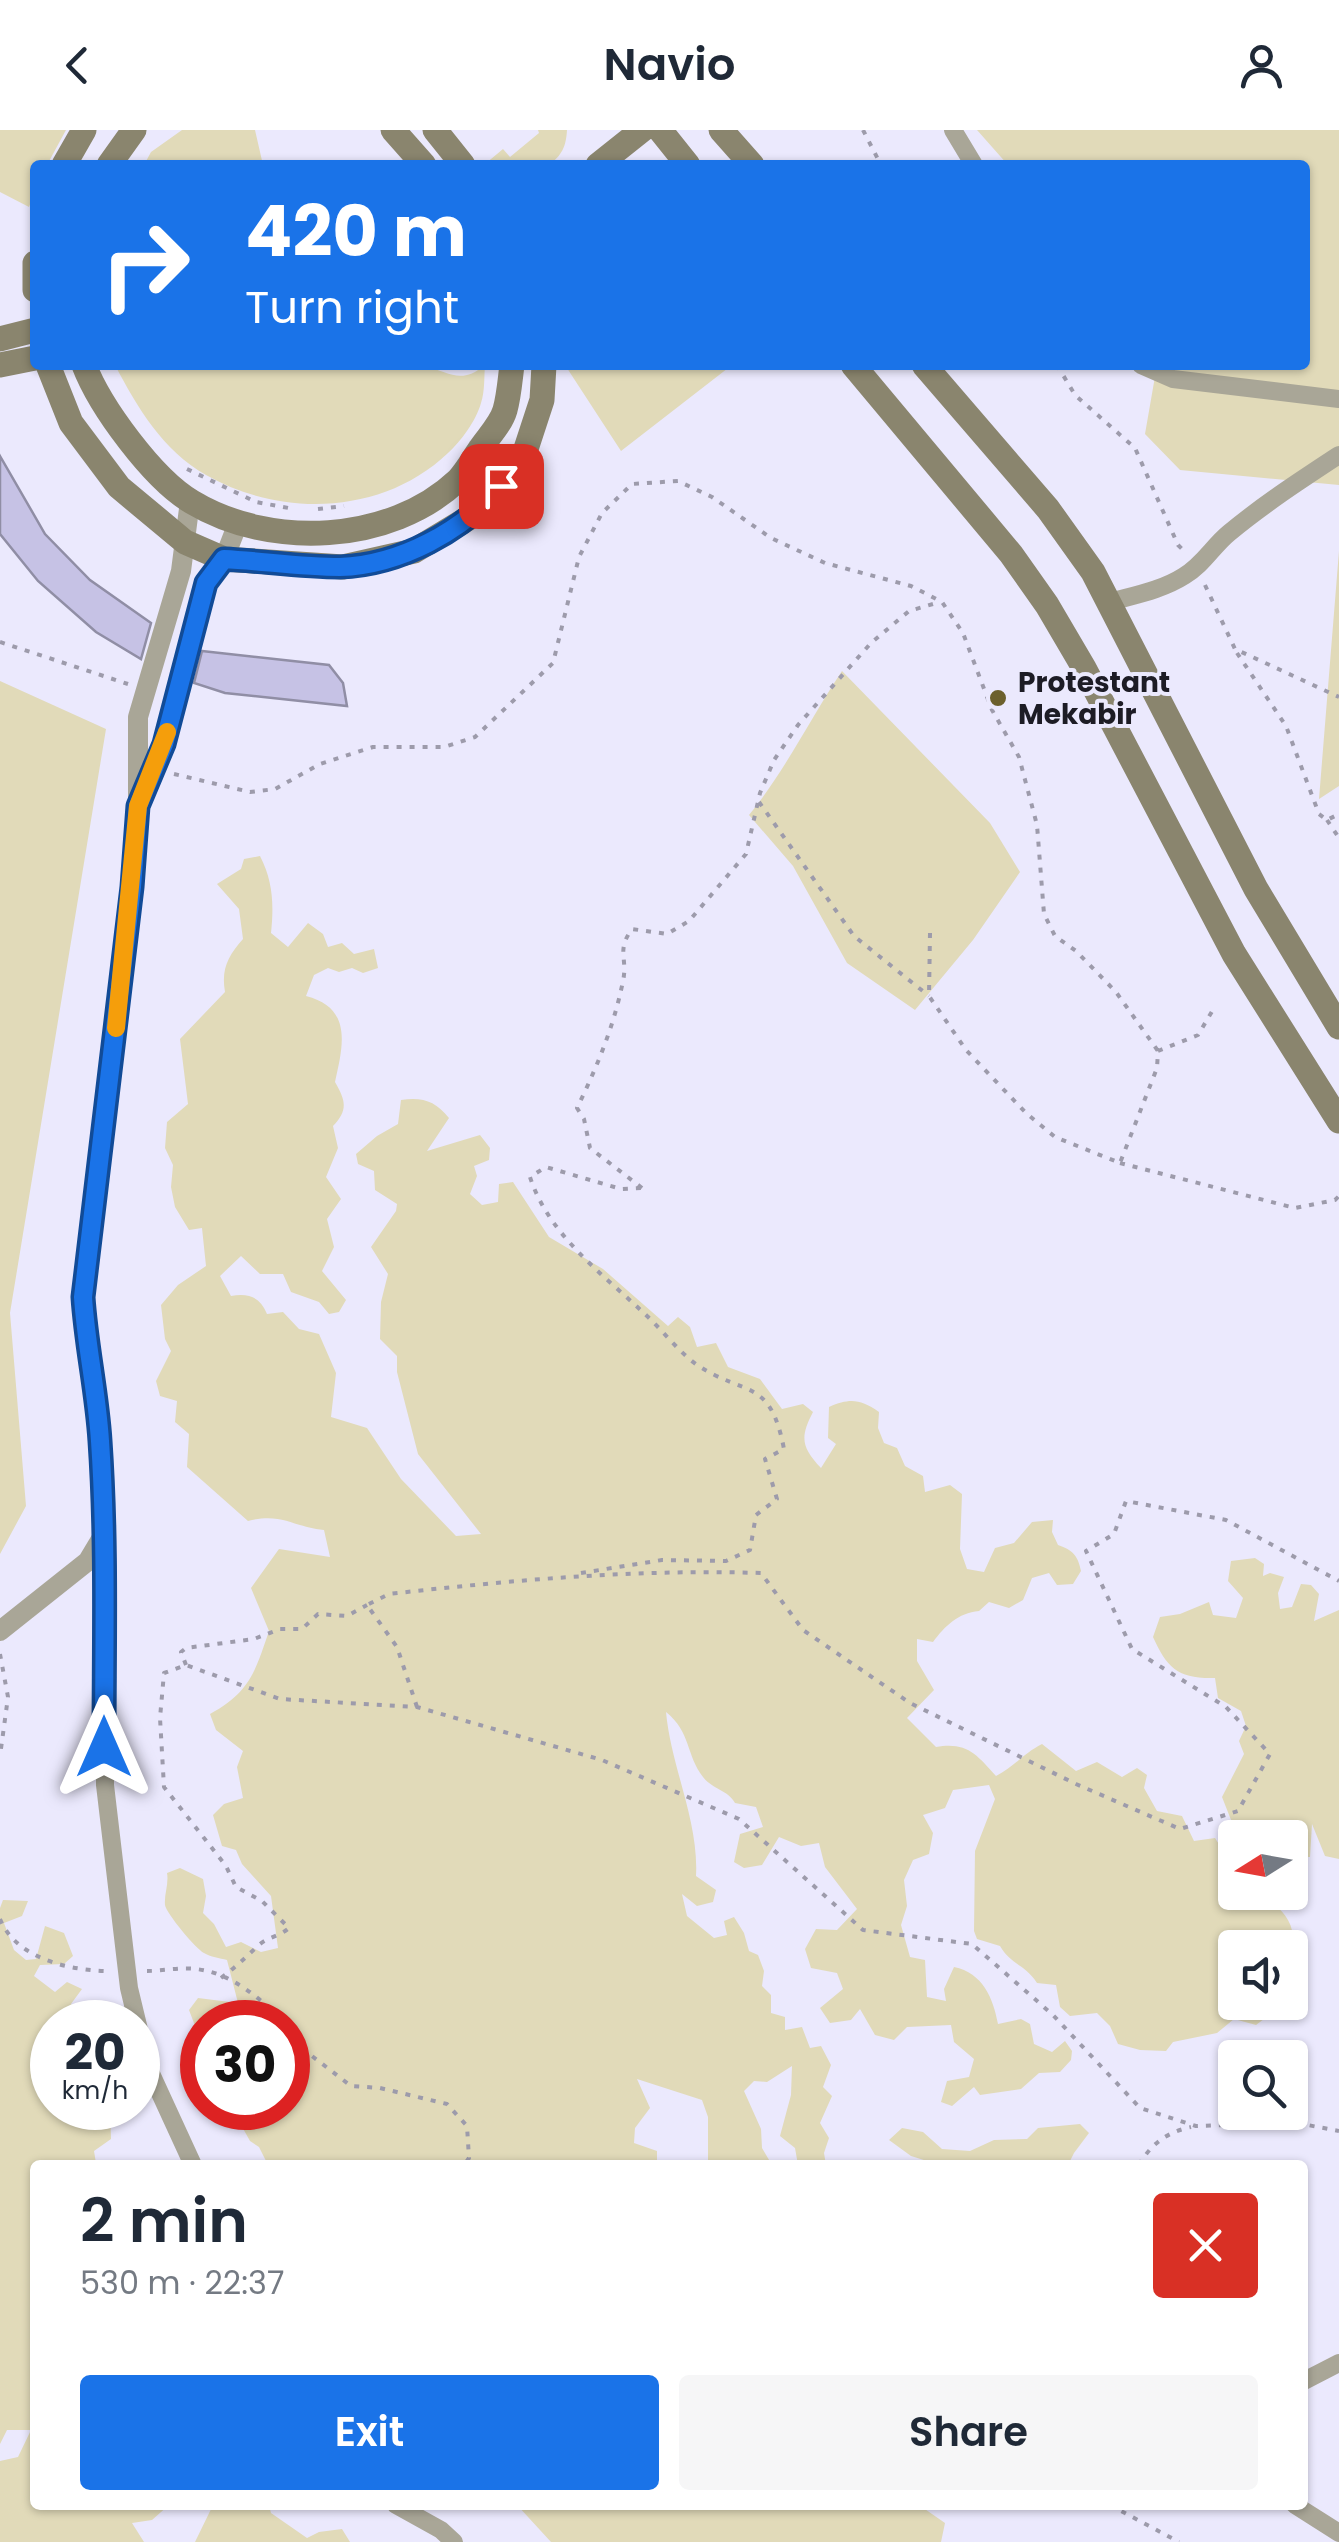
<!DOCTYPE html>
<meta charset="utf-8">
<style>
body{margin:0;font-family:Poppins,sans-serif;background:#f6f6f7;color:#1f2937;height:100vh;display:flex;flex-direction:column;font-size:38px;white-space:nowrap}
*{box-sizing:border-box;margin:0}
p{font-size:32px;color:#747a83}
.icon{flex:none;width:55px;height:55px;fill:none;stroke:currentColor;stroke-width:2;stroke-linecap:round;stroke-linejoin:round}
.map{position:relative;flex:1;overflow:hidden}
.sheet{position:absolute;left:30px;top:2030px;width:1278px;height:350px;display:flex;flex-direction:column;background:#fff;border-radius:10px;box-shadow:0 2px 8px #0004}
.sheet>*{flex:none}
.banner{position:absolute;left:30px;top:30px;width:1280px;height:210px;border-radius:10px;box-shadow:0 2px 8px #0004;background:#1a73e8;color:#fff;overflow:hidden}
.needle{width:65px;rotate:259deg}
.tools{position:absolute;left:1218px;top:1690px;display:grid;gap:20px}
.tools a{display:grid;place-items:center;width:90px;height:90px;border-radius:10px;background:#fff;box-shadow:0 2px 8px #0004;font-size:50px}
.speed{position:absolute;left:30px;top:1870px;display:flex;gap:20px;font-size:50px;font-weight:700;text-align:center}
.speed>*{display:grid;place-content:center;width:130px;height:130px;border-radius:50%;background:#fff;box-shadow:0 2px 8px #0004;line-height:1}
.speed small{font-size:25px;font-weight:400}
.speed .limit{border:15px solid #d22;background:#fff;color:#111}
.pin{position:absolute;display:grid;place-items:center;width:85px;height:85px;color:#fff;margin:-42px;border-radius:20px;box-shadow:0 5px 15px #0006}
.me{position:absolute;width:110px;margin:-55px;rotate:0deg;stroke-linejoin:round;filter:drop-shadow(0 0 8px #0008)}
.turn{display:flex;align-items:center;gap:35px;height:210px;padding:0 50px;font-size:45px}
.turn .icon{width:130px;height:130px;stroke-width:2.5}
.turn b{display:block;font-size:70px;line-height:85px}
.round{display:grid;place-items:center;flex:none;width:105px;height:105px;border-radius:10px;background:#f6f6f7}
.headline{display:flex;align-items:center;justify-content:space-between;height:170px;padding:0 50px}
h1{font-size:60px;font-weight:600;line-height:75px}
.button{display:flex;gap:20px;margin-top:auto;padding:20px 50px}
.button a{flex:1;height:115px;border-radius:10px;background:#1a73e8;color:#fff;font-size:40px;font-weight:600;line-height:115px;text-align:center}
.button a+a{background:#f6f6f7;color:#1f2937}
header{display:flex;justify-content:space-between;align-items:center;height:130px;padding:0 50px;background:#fff;font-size:45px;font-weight:600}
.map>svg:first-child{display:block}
.green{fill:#e1dab9}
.building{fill:#c6c2e5;stroke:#908ea5;stroke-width:2.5}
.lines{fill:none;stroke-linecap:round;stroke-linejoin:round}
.path{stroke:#9d9bab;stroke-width:4;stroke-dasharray:5 8;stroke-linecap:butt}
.minor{stroke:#a9a697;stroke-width:18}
.tertiary{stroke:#a9a697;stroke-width:20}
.secondary{stroke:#8a856e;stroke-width:25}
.route-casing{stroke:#114b97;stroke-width:25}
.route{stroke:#1a73e8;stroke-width:18}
.slow{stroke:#f59e0b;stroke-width:18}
.poi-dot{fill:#6c602d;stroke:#ebe9fd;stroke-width:4}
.labels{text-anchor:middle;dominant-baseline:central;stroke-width:8;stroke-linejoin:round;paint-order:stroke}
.poi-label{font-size:28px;font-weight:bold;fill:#1d1c25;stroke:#ebe9fd;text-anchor:start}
</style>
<header><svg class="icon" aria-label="back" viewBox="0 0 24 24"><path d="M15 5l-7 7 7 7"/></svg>Navio<svg class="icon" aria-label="person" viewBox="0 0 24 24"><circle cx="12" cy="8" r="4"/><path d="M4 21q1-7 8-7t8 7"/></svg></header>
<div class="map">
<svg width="1339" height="2412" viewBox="0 0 1339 2412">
<rect width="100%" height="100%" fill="#ebe9fd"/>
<!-- green -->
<path class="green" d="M0,0H66L47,35H35V62L29,77L0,62Z
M182,0H255L263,35H144L151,22Z
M538,0H567C566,17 562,25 549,35L485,34L503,19L510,27L539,3Z
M977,0H1339V355L1180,340L1145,304L1157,235H1305V35H1008Z
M115,235H424C451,244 462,254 485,235C484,247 485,261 481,273C476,291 461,311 448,323C383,385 282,388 206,345C163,321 137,277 115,235Z
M565,235H732L621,321Z
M1339,421V656L1319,669Z
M842,541L990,693L1020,742L973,810L915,880L847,833L793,736L749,685C785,641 810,589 842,541Z
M0,551L106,599L10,1183L26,1376L0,1424Z
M260,726C273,751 274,775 271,803L288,817L308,793L323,804L328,817L342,813L354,824L374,819L378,838L363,843L352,838L339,842L328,838L314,845L306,866C353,878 343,916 335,952C346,971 348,980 333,996L338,1018L326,1047L341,1069L327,1089L334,1117L322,1141L346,1170L339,1182L329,1184L319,1172L291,1162L283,1144H260L241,1126L220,1146L231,1166C249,1163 260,1167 267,1184L283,1182L299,1199L319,1204L336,1243L331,1287L367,1298L401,1349L456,1406L481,1404L418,1324L397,1242V1226L380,1209L381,1172L388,1144L371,1117L396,1081L397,1074L375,1060L374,1041L358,1034L356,1024L377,1006L398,994L401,970C423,967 435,971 449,988L427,1021L480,1005L490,1018L489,1030L474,1036L477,1046L470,1064L482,1075L498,1072L499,1054L513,1052L549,1107L603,1139L668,1196L678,1187L690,1197L697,1217L716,1213L728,1237L760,1249L782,1279L803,1274L813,1282C800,1307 801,1317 821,1338L836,1314L828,1308L829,1277C850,1268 860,1269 879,1282L878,1298L884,1313L897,1318L905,1336L923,1346L925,1362L950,1355L962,1364L960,1419L967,1439L984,1442L995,1418L1014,1413L1032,1392L1053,1390L1052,1402L1058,1415C1073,1420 1078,1426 1081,1441L1073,1454L1057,1455L1049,1443L1032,1448L1023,1470L1009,1478L989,1472L979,1481C958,1483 945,1496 933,1512L917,1509V1531L934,1560L907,1588L936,1617C967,1612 976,1624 996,1646C1014,1637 1024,1623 1042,1614L1076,1641L1097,1632L1122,1647L1137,1638L1147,1645L1144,1658L1157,1681L1182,1686L1194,1711L1215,1708L1222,1719L1235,1721V1762L1275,1763L1272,1772C1291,1788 1296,1801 1292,1826L1290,1818H1235V1872L1271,1873L1276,1880L1256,1895L1234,1889L1217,1903L1173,1912L1166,1921L1140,1920L1118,1914L1110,1896L1097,1883L1070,1886L1060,1877L1056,1855L1037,1853C1025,1834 1011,1835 1000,1816L977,1809L974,1801L975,1721L995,1669L989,1655L953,1660L945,1678L923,1685L933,1703L929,1724L913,1730L904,1750L907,1776L901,1795L910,1827L925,1830L927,1867L946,1871L944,1859L954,1837C983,1843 993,1868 998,1894L1021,1889L1030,1894L1034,1914L1052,1922L1065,1911L1072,1921L1071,1930L1060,1942L1039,1943L1021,1959L980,1965L974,1957L952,1976L941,1972L947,1951L969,1947L974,1929L954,1912L951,1895L907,1897L894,1910L875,1905L860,1879L851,1890L830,1893L820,1878L843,1859L837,1843L811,1838L805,1819L816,1799L837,1800L857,1779L825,1737L819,1713L801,1716L779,1707L762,1735L744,1738L734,1732L740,1704L763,1697L756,1677L735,1673C728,1660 712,1659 703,1647C686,1625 691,1602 666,1582C671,1637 699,1691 696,1746L716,1760L713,1772L697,1776L682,1764L687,1786L714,1808L727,1805L724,1791L734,1787L744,1803L749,1821L758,1825L764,1841L762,1856L771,1865V1883L785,1887V1900L802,1897L810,1918L821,1916L831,1935L823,1957L832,1966L820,1993L829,2008L824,2023L826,2035H798L795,2018L780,2006L791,1965L792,1936L767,1952L754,1951L744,1961L761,1999L762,2018L772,2035H711L708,2033V1987L702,1970L637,1949L650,1978L635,1998L634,2013L657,2021V2035H268L259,2017L250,2011L236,1986L220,1978H288V1892H202V1914L189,1880L198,1868L238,1873L227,1830C220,1828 210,1827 204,1823C196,1819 166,1783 165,1775C164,1764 169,1754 167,1743L180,1738L203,1749L206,1766L203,1783L214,1794L226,1817L241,1812L261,1822L278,1818L271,1766L242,1734L236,1720L222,1716L213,1685L224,1674L243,1668L237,1637L243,1621L216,1600L210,1584C250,1562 255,1542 269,1501L251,1458L279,1419L330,1427L324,1400C293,1397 282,1382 248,1391L187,1337L189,1304L175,1292L177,1271L160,1266L156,1251L171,1221L165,1209L161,1175L178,1155L206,1136L202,1098L189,1100L175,1077L171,1057L173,1035L165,1018L167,992L188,974L180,909L225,862C221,839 228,826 243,809L239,779L217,754L241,739L244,729Z
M1255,1428L1264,1434L1263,1446L1270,1443L1284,1447L1278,1463L1280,1479L1292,1477L1301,1454L1311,1455L1319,1464L1314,1491L1339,1480V1729L1325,1726L1312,1694L1310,1727H1295L1291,1746L1290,1708L1255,1707L1253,1700L1233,1695L1222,1667L1244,1624L1239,1611L1246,1596L1241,1581L1218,1568L1215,1548C1178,1549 1167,1538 1153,1507L1160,1487L1180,1484L1209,1472L1213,1485L1236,1488L1243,1468L1228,1451L1231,1431Z
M3,1770L28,1771L22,1786L4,1793L14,1820L26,1830L36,1829L45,1796L64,1803L73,1826L64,1834L40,1835L34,1846L55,1862L67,1852L82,1859L71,1874L79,1892H52V1978H110L111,2009L94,2021L96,2033L101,2035H35V2375H169L152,2390L132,2393L144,2412H0V2331L18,2327L31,2300H7L0,2314V1778Z
M1080,1994L1089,2003L1074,2023L1068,2035H925L927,2031L911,2026L889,2010L902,1998L923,2002L942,2019L970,2021L994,2010L1027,2009L1038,1998Z
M213,2375H269L271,2383L307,2408L319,2402L342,2399L350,2412H195Z
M517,2375H919L945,2393L941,2412H551Z"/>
<!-- building -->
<path class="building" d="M0,326L45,404L90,450L151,493L141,529L96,502L38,451L0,404Z
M202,521L329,535L343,553L347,576L225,563L194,553Z"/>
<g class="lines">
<!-- path -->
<path class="path" d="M863,0L881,35
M1057,235L1075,265L1135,318L1178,415L1185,422
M187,339L256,372L294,379
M318,379L344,376
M1205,455L1235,519L1339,567
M0,512L128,554
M1237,523L1286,596L1319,684L1327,690L1339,684
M174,644L250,662L275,659L320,634L373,617H444L475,607L553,533L579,427L602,383L632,354L678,351L712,367L771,408L825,433L911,456L942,472L963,503L992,580L1019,627L1037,695L1044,784L1055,806L1076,821L1116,862L1158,921
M759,672L854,806L929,866
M1327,690L1339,708
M930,803L929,866L966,920L1026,983L1055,1007L1120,1033L1157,938L1158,921L1198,905L1214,878
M1120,1033L1295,1078L1335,1070L1339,1066
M642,1058L590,1018L584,989L577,978C597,937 614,896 623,851C628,828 616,821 632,799L667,804L689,791L746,724L760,663L774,630L798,595L871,513L909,481L940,472
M581,1443L662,1430L726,1431L750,1420L756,1385L777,1369L765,1329L784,1319C770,1247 746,1267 697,1235C679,1222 664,1202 647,1186C604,1145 549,1106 530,1047L546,1037L621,1059L642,1058
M0,1524L8,1567L0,1626
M186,1535L181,1522L186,1518L254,1509L280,1499H302L318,1484L347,1486L367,1475
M417,1577L397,1517L367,1475L389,1464C513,1450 636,1439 761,1443L803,1500L910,1573L1076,1654L1180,1699L1238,1681L1270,1624L1226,1577L1132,1519L1086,1421L1114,1404L1126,1371L1226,1390L1339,1451
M0,1789C16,1829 71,1841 110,1841
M147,1841C162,1841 180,1837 196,1839C232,1843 260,1869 285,1892
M221,1848C236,1837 247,1826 260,1814C269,1807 280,1806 289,1798L262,1771L236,1757L226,1736L164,1657L160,1588L164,1543L186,1535L280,1569L417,1577L602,1630L739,1689L863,1800L972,1814L1053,1885L1140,1978L1196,1996L1297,1993L1339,2001
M288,1896L308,1923L351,1956L380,1958L447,1974L467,1996L469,2028L464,2035
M1139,2035C1151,2014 1167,2002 1191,1997
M1110,2375L1179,2412"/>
<!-- minor -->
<path class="minor" d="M953,0L974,35
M1141,235L1173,249L1339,269
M1110,472C1135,465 1162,460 1184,446C1203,435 1213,416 1229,403C1264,374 1301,350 1339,325
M103,1406L106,1448L105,1655L129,1858L148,1937L193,2035
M1302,2252L1339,2233
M396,2375L441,2400L454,2412
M1295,2375L1339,2403"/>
<!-- tertiary -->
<path class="tertiary" d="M143,665L164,614L206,453L224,429L238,393
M0,1501L88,1431L103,1406L105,1386L98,1275L85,1204L83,1167L133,757L138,676V587L181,441L190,371"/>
<!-- secondary -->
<path class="secondary" d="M393,0L424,35
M435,0L463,35
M660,0L688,35
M721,0L752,35
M64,35L84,0
M109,35L134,0
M598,35L642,0
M35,133V160
M0,209L35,200
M0,235L35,228
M48,235L71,293L119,357L185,412L224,429L343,437L414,421L480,381L522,331L542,270L544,235
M84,235C100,277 153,349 192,372C270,419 390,414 458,350C466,342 473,329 480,319C488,307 501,294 505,280C509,266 510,250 512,235
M853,235L1011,424L1047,475L1084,538L1234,824L1339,991
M924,235L1048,379L1093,442L1256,759L1339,897"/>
</g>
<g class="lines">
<defs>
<path id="route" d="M104,1617C104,1515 107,1413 100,1311C97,1262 86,1215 83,1167L132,757L138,676L164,614L206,453L224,429C262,431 302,437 340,437C400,435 463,401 501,356"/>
</defs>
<!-- route casing -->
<use href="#route" class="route-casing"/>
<!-- route -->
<use href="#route" class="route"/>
<!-- slow -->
<path class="slow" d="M116,898L138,676L167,602"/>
</g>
<!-- markers -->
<circle class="poi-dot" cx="998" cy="568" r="10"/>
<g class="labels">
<!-- poi labels -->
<g class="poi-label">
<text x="1018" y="552">Protestant<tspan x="1018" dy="32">Mekabir</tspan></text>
</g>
</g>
</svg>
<div class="tools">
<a><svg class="needle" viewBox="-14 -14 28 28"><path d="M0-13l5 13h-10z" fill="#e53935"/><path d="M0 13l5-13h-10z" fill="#747a83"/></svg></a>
<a><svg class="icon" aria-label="sound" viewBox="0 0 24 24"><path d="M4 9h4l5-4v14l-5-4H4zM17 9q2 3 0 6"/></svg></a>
<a><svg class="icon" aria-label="search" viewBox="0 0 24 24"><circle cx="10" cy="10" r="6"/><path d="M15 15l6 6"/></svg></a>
</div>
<div class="speed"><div>20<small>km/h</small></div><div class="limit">30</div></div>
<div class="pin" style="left:501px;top:356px;background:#d93025"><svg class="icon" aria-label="arrive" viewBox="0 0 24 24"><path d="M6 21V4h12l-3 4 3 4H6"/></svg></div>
<svg class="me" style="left:104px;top:1617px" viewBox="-20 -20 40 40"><path d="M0-17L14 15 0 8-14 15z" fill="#1a73e8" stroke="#fff" stroke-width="4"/></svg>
<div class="banner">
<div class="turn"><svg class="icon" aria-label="right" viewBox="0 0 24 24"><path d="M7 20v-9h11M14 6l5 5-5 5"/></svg><div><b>420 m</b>Turn right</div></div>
</div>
<section class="sheet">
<div class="headline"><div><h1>2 min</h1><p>530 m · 22:37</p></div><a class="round" style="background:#d93025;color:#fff"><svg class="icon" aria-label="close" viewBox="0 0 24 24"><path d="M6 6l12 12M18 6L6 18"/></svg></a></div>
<div class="button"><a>Exit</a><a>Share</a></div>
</section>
</div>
